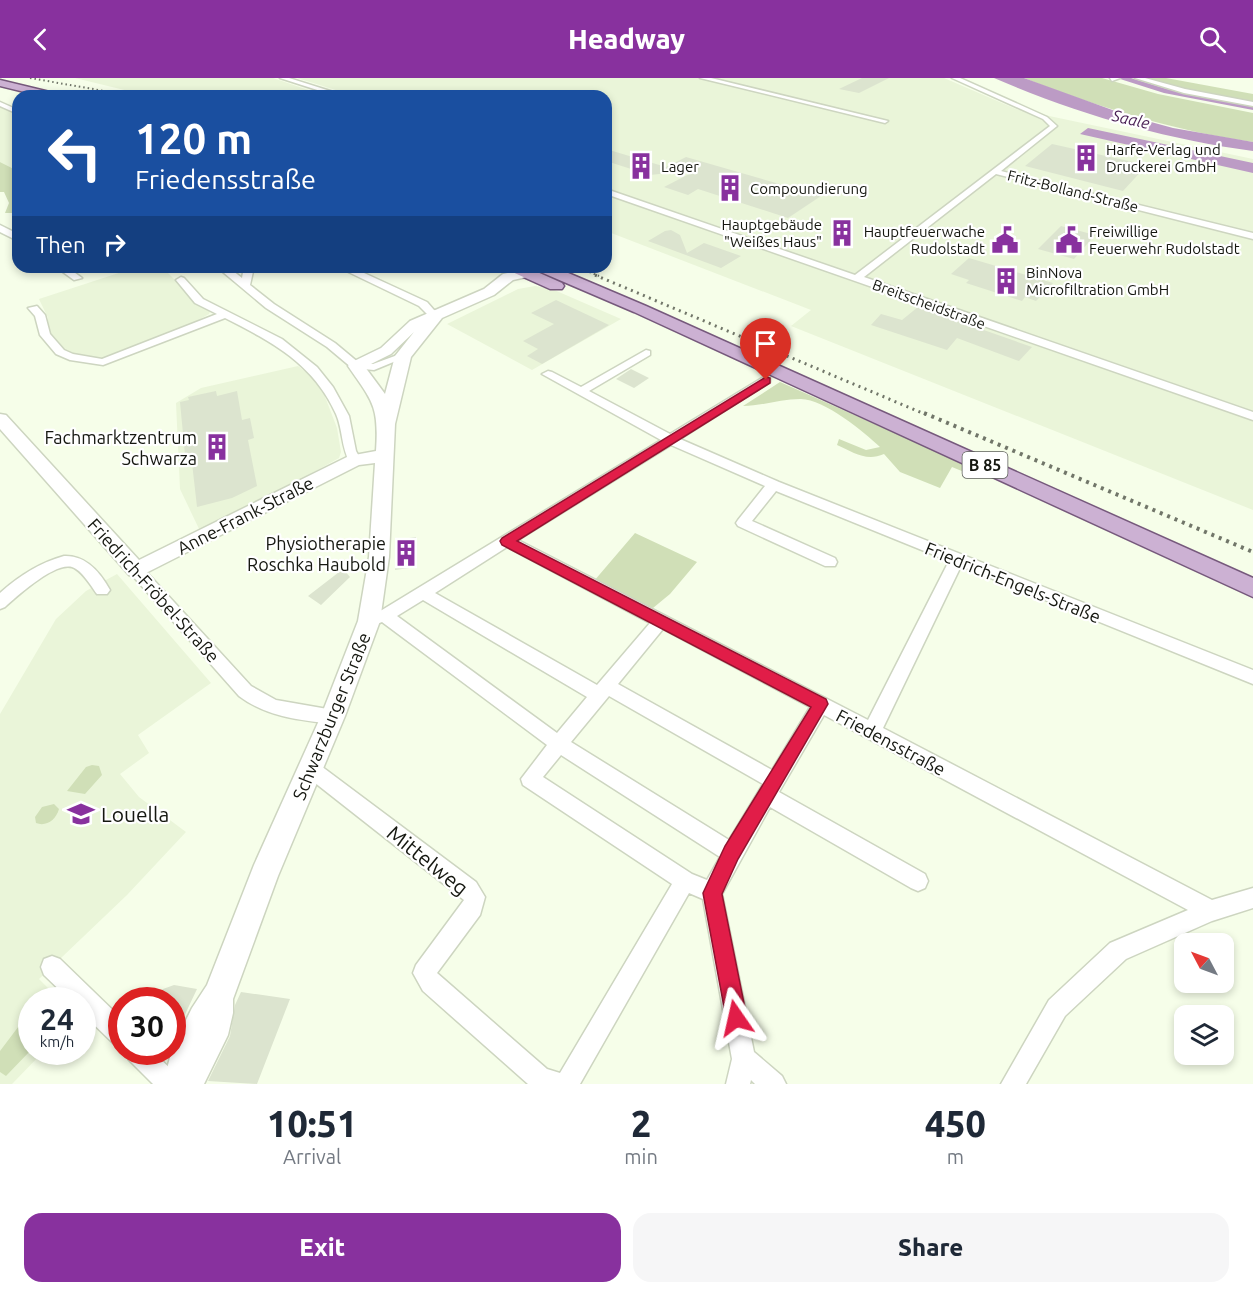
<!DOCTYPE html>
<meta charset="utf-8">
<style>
body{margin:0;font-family:Ubuntu,sans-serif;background:#f6f6f7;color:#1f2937;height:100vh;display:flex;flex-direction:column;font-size:22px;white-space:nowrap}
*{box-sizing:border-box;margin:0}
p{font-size:20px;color:#747a83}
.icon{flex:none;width:33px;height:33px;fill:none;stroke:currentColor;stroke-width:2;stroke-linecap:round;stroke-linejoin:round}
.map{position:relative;height:1006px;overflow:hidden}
.details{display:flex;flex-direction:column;background:#fff;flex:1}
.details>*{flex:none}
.banner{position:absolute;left:12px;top:12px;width:600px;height:183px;border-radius:18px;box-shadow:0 3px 9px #0003;background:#1a4fa0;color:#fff;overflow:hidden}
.needle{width:39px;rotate:311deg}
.buttons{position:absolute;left:1174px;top:855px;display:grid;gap:12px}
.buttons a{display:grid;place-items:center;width:60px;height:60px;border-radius:12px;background:#fff;box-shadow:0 3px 9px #0003;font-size:30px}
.speed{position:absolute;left:18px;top:909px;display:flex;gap:12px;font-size:30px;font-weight:700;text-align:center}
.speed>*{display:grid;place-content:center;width:78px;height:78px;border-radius:50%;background:#fff;box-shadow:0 3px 9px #0003;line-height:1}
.speed small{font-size:15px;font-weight:400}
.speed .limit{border:9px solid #d22;background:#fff;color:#111}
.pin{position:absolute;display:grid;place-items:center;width:51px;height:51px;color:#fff;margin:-62px -26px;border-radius:50% 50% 50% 0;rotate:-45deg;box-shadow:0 0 6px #0007}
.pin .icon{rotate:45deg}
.me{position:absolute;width:66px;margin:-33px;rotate:349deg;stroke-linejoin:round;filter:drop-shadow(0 0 4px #0008)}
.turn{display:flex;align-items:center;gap:21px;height:126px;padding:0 24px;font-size:27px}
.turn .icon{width:78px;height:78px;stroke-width:2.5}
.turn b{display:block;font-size:42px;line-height:51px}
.then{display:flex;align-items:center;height:57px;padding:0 24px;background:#0003;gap:12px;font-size:22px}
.eta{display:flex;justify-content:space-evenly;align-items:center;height:102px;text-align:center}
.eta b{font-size:36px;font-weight:800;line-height:42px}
.primary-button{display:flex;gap:12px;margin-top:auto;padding:12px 24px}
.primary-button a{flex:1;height:69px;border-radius:18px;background:#88319e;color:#fff;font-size:24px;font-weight:800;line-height:69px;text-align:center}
.primary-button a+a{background:#f6f6f7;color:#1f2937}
header{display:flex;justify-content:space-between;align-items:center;height:78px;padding:0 24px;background:#88319e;color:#fff;font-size:27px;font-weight:800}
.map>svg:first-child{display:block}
.built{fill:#eaf5d9}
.green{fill:#d0dfb7}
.water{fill:#bc9bc5}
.building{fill:#dce4cf}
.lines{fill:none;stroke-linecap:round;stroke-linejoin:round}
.street-casing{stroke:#cdd5c0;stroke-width:3}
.secondary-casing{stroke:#cdd5c0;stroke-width:3}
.primary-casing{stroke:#76597c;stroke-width:3}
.street{fill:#fff;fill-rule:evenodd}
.secondary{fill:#fff;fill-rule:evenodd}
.primary{fill:#ccb1d3;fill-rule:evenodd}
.rail-far2{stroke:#717669;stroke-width:2;stroke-dasharray:1.5 3;stroke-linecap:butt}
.rail-far1{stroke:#717669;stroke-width:3;stroke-dasharray:2 4.5;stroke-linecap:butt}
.rail{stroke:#717669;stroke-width:4;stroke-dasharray:3 5;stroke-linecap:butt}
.route{fill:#e11d48;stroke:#92132f;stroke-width:1.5}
.labels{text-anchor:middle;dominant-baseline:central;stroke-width:4.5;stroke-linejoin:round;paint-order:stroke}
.far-poi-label{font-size:15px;fill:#151710;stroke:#fff;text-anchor:start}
.far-street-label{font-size:15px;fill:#151710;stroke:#fff}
.far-water-label{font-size:16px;font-style:italic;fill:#471d52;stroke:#fff}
.shield{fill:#fff;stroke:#5b5d58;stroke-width:1.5}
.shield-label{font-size:16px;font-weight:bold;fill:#151710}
.poi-label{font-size:18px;fill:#151710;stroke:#fff;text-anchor:end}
.street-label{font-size:18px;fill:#151710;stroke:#fff}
.near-poi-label{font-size:21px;fill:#151710;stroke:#fff;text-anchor:start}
.near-street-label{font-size:21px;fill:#151710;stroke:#fff}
</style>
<header><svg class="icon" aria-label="back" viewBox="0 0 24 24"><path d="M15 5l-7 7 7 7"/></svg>Headway<svg class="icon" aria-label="search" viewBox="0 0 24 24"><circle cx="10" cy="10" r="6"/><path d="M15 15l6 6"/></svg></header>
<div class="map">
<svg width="1253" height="1006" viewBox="0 0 1253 1006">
<rect width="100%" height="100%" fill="#f6fee9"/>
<!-- built -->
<path class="built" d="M75,0H273L326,18H188L176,15L165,18H149Z
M297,0H944L1016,31L1253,81V432L791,248L811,232L606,153V18H355Z
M7,27L18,30V93L0,84V29Z
M137,189H162L198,225L210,234L209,236L195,244L101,281H92L65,273L49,256L46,248L48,240L39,221Z
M535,208L552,211L621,241L532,292L447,246L518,211Z
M298,288L311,298L324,316L337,350L341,374L339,380L275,416L200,453L180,411L176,325L201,310Z
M117,496L211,605L138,657L149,675L120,696L139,719L186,754L127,817L39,901L60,922H32V974H43L12,1006H0V636L56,541L86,513Z"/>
<!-- green -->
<path class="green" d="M1024,0H1102L1158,16L1253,35V64C1174,53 1098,29 1024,0Z
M1142,0H1166L1253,16V24L1198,15Z
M0,84L18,93V135H5L9,125L4,114H0Z
M780,304L987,396H969L952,389L940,410L900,394L884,376C866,384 853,374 837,367L839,361L866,372L880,369C864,354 823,320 800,321C781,321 762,328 743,328Z
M635,455L697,484L670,516L653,530L594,503Z
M92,687L99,688L102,697L85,716L67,713L86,689Z
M54,726L59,731C56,742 46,749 36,745L35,739L42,729Z
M31,932V972L6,998L0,994V973Z"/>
<!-- water -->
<path class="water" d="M994,0H1024L1129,38L1173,50L1253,64V73C1164,61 1077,36 994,0Z
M1117,0H1131L1167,11L1253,27V32L1164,15Z
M1088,50L1253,85V95L1080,56Z"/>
<!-- building -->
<path class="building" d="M862,0H889L859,15L839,11Z
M1052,66L1133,84L1146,88L1123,113L1025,88Z
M606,71L666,89L686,79L821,118L788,140L698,111L688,117L664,109L697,92L650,97L606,83Z
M1061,148L1095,157L1074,181L1038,171Z
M671,152L680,157L687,175L704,165L741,178L721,190L648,163L665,153Z
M969,180L1053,205L1036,223L1025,219L1022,223L966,205L969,202L951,196Z
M556,222L609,247L542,286L527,278L538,271L523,263L554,246L531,235Z
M918,229L1032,269L1019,283L957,260L947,272L871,247L881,236L902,242Z
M631,291L649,300L634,310L616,301Z
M216,313L217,318L237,313L242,342L250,340L254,360L248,362L257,408L232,420L197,429L191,376L185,377L180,324L189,322L188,319Z
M416,459L417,489L395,492V462Z
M343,491L350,499L321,527L308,518Z
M174,907L197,911L172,964V922H154L163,911Z
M241,914L290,921L257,1006L208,1003L230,958L235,927Z"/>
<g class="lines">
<defs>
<path id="street" d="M280,0H289L346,18H336Z
M700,0H711L888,43L885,45Z
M952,0H960L1047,39L1057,48L1001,93L1253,155V161L996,96L864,199L1253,334V342L606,116V111L855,197L1050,48L1043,41Z
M1110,0H1120L1112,3Z
M1135,0H1145L1185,11L1253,24V28L1184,15Z
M0,24L18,32V36L0,28Z
M0,147L18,156V163L0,154Z
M56,189H67L82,200L74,202Z
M217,189H228L242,200L244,189H254L250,207L274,226L335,265L359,285L373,286L403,275L408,278L374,292L352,290L327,269L266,230Z
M338,189H351L427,224L434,232L445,236L440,239L427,236L419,228Z
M181,199L184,200L203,221L282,261L317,289L333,309L349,338L356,373L361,382L360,385H350C341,369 343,352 336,336C313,285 272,264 225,240L103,287L70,282L56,276L40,257L35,238L28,230L37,228L45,237L50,256L64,272L73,276L102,281L217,236L195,225L176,202Z
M646,272L650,273V277L589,313L670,356L762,300H770V304L680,361L779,404L1253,592V606L961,488L883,650L1212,822L1253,810V830L1212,843L1126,881L1065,938L1026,1006H1001L1049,922L1110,865L1188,832L824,637L779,714L925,796L928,803L925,810L918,813L911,810L770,729L722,816L754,974L782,998L786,1006H755L751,1002L750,1006H726L732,981L703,821L689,815L580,1006H528L423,913L413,895L416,887L464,822L305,697L302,691L305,685L311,683L317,685L476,804L485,819L480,837L437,895L547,991L560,995L672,806L523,707L521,701L547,667L382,544L369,549L363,547L361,543L363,539L382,532L661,362L542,296L548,293L552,294L581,309ZM671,367L765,408L738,442L736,445L738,448L825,488H835L837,484L835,480L752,443L776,413L949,483L868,642L518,462ZM507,469L650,545L597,607L435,515ZM423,522L587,619L557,655L397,538ZM663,551L810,629L772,692L618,606ZM609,618L763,706L729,762L571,664ZM561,677L720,779L707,802L692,796L543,699Z
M64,478C86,477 100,494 110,512L107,516H97C91,508 82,492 72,489C55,484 17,518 5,529L0,531V515C19,498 39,485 64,478Z
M136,486L141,488L251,608L276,622L339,633L342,638L339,643L333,646C299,642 267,639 239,618L131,496L129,492L131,488Z
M52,878L60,881L122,941V969L114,966L82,935V922H70L44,897L41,889L44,881Z
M125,974H153L178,998L182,1006H153L129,982Z"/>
<path id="secondary" d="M526,191L533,195L531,198L513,202L494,217L442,240L411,279L395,346L389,479L380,543L345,638L278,798L233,921V935L228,957L204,1006H163L173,968L192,930L207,907L254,787L321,638L358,543L369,479L375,385L359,387L136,500L129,497L0,351V336L6,337L139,482L349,378L376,373C379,328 373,324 348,288L350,285L381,270L410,243L484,211L503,196ZM414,254L395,278L385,316L365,289L391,276Z"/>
<path id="primary" d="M0,2L58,16L59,18H41L0,8Z
M505,189H526L562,205L564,208L562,211H550L508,192Z
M533,189H554L646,228L1253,500V519L634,234L536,192Z"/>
</defs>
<!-- street casing -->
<use href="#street" class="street-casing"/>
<!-- secondary casing -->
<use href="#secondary" class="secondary-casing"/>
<!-- primary casing -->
<use href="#primary" class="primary-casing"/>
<!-- street -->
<use href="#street" class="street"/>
<!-- secondary -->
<use href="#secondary" class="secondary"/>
<!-- primary -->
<use href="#primary" class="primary"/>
<!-- rail-far2 -->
<path class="rail-far2" d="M30,0L133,18
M577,189L599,198"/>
<!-- rail-far1 -->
<path class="rail-far1" d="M595,197L927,337"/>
<!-- rail -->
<path class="rail" d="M924,335L1253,474"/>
</g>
<!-- route -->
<path class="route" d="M766,299L770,300V305L517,463L826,621L828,626L738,781L722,816L747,940L744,947L736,950L729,947L726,940L703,815L725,768L811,629L502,467L500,463L502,460Z"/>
<!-- icons -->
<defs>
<symbol id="building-bare" viewBox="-9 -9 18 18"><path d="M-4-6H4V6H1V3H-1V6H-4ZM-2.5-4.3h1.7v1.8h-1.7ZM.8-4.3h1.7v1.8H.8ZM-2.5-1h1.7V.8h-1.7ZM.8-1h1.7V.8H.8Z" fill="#88319e" stroke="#fff" stroke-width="2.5" paint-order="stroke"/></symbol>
<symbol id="civic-bare" viewBox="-9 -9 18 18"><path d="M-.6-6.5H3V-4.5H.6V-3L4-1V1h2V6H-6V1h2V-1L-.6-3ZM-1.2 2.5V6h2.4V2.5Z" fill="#88319e" stroke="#fff" stroke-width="2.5" paint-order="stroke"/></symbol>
<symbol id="school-bare" viewBox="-9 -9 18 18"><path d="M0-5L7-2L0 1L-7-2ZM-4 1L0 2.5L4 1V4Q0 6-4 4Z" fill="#88319e" stroke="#fff" stroke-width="2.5" paint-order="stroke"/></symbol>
</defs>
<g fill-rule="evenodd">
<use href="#building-bare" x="1067" y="61" width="38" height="38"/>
<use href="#building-bare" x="622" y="69" width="38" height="38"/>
<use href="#building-bare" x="711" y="91" width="38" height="38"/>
<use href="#building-bare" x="823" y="136" width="38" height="38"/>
<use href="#civic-bare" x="986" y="143" width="38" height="38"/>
<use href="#civic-bare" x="1050" y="143" width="38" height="38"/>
<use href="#building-bare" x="987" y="184" width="38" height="38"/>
<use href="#building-bare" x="198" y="350" width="38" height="38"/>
<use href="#building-bare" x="387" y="456" width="38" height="38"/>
<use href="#school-bare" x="62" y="717" width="38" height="38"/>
</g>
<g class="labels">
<!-- far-poi labels -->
<g class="far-poi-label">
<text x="1106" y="71">Harfe-Verlag und<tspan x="1106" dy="17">Druckerei GmbH</tspan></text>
<text x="661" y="88">Lager</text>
<text x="750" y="110">Compoundierung</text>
<text x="822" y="146" text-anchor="end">Hauptgebäude<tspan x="822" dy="17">"Weißes Haus"</tspan></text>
<text x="985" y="153" text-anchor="end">Hauptfeuerwache<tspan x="985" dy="17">Rudolstadt</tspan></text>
<text x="1089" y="153">Freiwillige<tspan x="1089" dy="17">Feuerwehr Rudolstadt</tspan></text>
<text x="1026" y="194">BinNova<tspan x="1026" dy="17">Microfiltration GmbH</tspan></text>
</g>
<!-- far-street labels -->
<g class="far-street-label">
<text transform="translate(1073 113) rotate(14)">Fritz-Bolland-Straße</text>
<text transform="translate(929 226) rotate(20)">Breitscheidstraße</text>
</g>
<!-- far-water labels -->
<g class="far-water-label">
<text transform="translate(1131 41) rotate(13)">Saale</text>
</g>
<!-- shield labels -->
<rect class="shield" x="962.5" y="374" width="45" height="26" rx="4.5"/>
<g class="shield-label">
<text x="985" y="387">B 85</text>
</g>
<!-- poi labels -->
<g class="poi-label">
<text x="197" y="359">Fachmarktzentrum<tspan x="197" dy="21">Schwarza</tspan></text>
<text x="386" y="465">Physiotherapie<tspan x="386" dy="21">Roschka Haubold</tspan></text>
</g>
<!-- street labels -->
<g class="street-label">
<text transform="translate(245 437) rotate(-27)">Anne-Frank-Straße</text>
<text transform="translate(1013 504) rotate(22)">Friedrich-Engels-Straße</text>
<text transform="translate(154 512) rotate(48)">Friedrich-Fröbel-Straße</text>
<text transform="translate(331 638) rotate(-68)">Schwarzburger Straße</text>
<text transform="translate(891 664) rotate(28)">Friedensstraße</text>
</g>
<!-- near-poi labels -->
<g class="near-poi-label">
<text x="101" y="736">Louella</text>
</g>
<!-- near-street labels -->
<g class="near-street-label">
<text transform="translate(428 782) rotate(39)">Mittelweg</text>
</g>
</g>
</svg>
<div class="buttons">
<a><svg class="needle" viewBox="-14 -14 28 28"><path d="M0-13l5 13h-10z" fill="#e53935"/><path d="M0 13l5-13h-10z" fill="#747a83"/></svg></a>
<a><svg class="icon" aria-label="layers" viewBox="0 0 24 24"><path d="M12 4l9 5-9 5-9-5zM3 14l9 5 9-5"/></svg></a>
</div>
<div class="speed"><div>24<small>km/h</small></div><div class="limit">30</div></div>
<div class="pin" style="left:766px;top:302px;background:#d93025"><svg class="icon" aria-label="arrive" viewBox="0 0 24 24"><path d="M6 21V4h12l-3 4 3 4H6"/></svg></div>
<svg class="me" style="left:736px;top:940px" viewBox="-20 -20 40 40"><path d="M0-17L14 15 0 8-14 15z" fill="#e11d48" stroke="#fff" stroke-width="4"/></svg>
<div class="banner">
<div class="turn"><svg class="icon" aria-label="left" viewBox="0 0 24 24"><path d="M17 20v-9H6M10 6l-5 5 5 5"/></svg><div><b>120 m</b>Friedensstraße</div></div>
<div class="then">Then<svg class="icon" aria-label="right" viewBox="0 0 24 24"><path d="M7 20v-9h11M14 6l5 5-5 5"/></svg></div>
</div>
</div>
<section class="details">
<div class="eta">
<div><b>10:51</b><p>Arrival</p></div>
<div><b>2</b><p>min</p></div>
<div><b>450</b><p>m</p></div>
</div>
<div class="primary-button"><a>Exit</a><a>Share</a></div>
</section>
